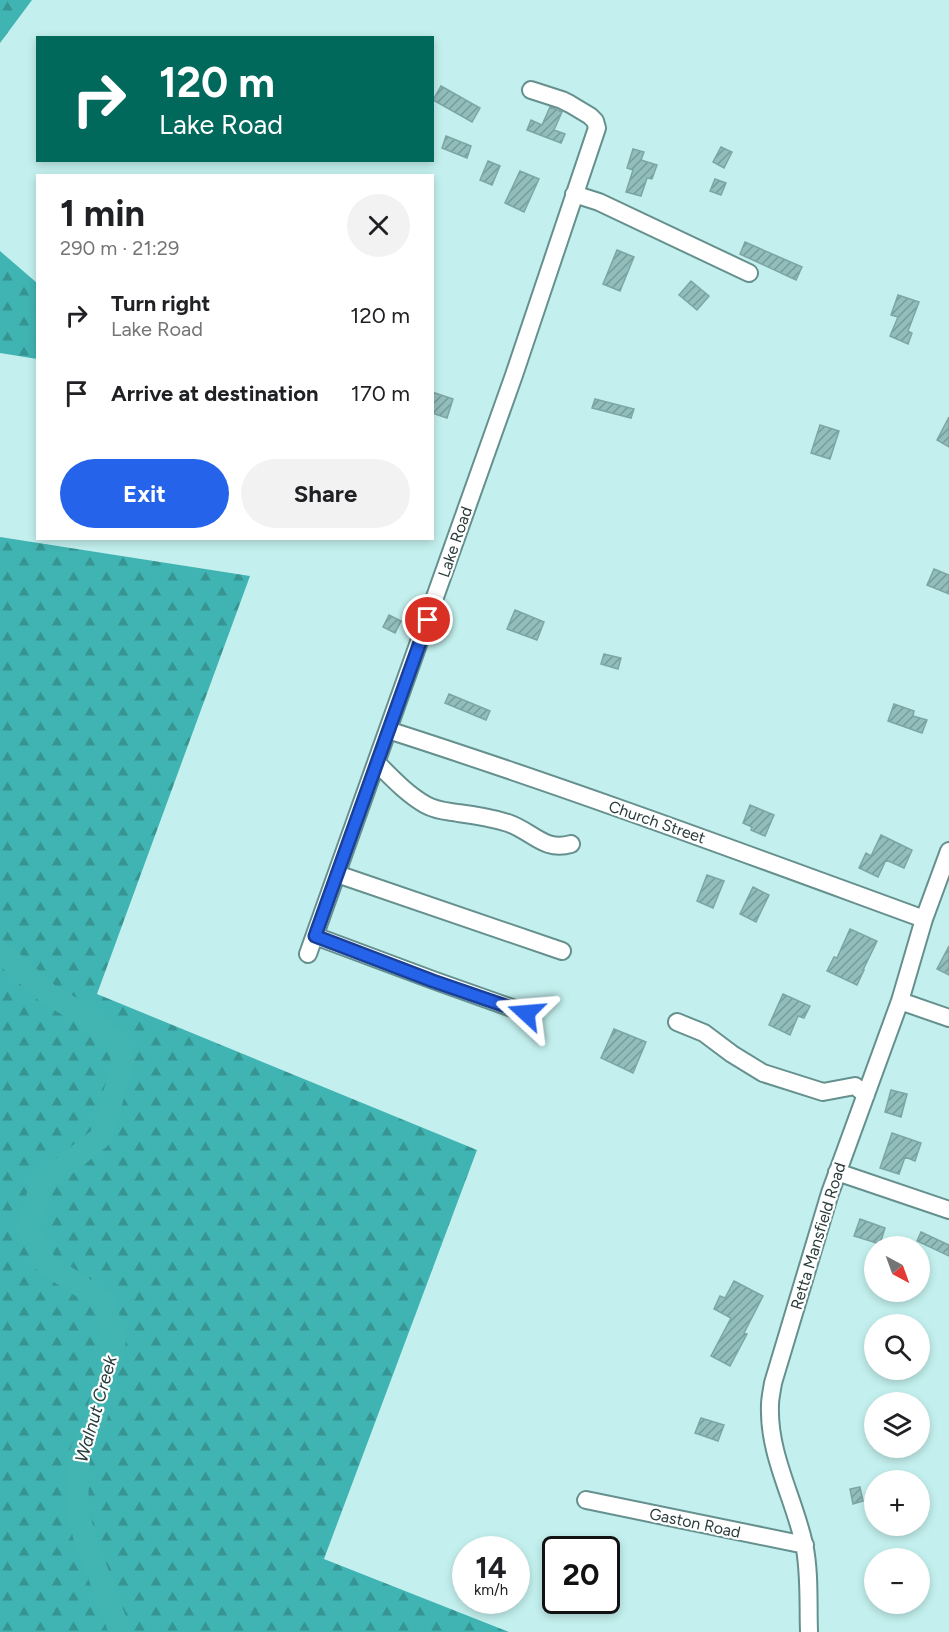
<!DOCTYPE html>
<meta charset="utf-8">
<style>
body{margin:0;font-family:Figtree,sans-serif;background:#f2f2f2;color:#202124;height:100vh;display:flex;flex-direction:column;font-size:22px;white-space:nowrap}
*{box-sizing:border-box;margin:0}
p{font-size:20px;color:#757577}
.icon{flex:none;width:33px;height:33px;fill:none;stroke:currentColor;stroke-width:2;stroke-linecap:round;stroke-linejoin:round}
.map{position:relative;flex:1;overflow:hidden}
.sheet{position:absolute;left:36px;top:174px;width:398px;height:366px;display:flex;flex-direction:column;background:#fff;border-radius:0px;box-shadow:0 3px 9px #0003}
.sheet>*{flex:none}
.guide{position:absolute;left:36px;top:36px;width:398px;height:126px;border-radius:0px;box-shadow:0 3px 9px #0003;background:#00695c;color:#fff;overflow:hidden}
.needle{width:39px;rotate:139deg}
.tools{position:absolute;left:864px;top:1236px;display:grid;gap:12px}
.tools a{display:grid;place-items:center;width:66px;height:66px;border-radius:50%;background:#fff;box-shadow:0 3px 9px #0003;font-size:30px}
.speed{position:absolute;left:452px;top:1536px;display:flex;gap:12px;font-size:30px;font-weight:700;text-align:center}
.speed>*{display:grid;place-content:center;width:78px;height:78px;border-radius:50%;background:#fff;box-shadow:0 3px 9px #0003;line-height:1}
.speed small{font-size:15px;font-weight:400}
.speed .limit{border:3px solid #111;border-radius:9px;background:#fff;color:#111}
.pin{position:absolute;display:grid;place-items:center;width:51px;height:51px;color:#fff;margin:-26px;border:3px solid #fff;border-radius:50%;box-shadow:0 2px 6px #0007}
.me{position:absolute;width:66px;margin:-33px;rotate:289deg;stroke-linejoin:round;filter:drop-shadow(0 0 4px #0008)}
.turn{display:flex;align-items:center;gap:21px;height:126px;padding:0 24px;font-size:27px}
.turn .icon{width:78px;height:78px;stroke-width:2.5}
.turn b{display:block;font-size:42px;line-height:51px}
.round{display:grid;place-items:center;flex:none;width:63px;height:63px;border-radius:32px;background:#f2f2f2}
.head{display:flex;align-items:center;justify-content:space-between;height:102px;padding:0 24px}
h1{font-size:36px;font-weight:700;line-height:45px}
.cta{display:flex;gap:12px;margin-top:auto;padding:12px 24px}
.cta a{flex:1;height:69px;border-radius:36px;background:#2563eb;color:#fff;font-size:24px;font-weight:700;line-height:69px;text-align:center}
.cta a+a{background:#f2f2f2;color:#202124}
ul{padding:0;list-style:none}
li{display:flex;align-items:center;gap:18px;height:78px;padding:0 24px}
li div{flex:1}
li b{display:block;font-size:22px}
li em{font-style:normal}
.map>svg:first-child{display:block}
.forest{fill:url(#forest-firs)}
.lines{fill:none;stroke-linecap:round;stroke-linejoin:round}
.river{stroke:#42b5b3;stroke-width:22}
.building{fill:url(#building-hatch);stroke:#7ca6a5;stroke-width:1.5}
.minor-casing{stroke:#65908e;stroke-width:20}
.minor{stroke:#fff;stroke-width:16}
.route-casing{stroke:#184099;stroke-width:15}
.route{stroke:#2563eb;stroke-width:10}
.labels{text-anchor:middle;dominant-baseline:central;stroke-width:4.5;stroke-linejoin:round;paint-order:stroke}
.street-label{font-size:16px;fill:#293b3a;stroke:#fff}
.water-label{font-size:18px;font-style:italic;fill:#253e3d;stroke:#fff}
</style>
<div class="map">
<svg width="949" height="1632" viewBox="0 0 949 1632">
<defs>
<pattern id="forest-firs" width="22" height="20" patternUnits="userSpaceOnUse" patternTransform="scale(1.5)"><rect width="22" height="20" fill="#40b4b2"/><path d="M5 1l3.5 6h-7zM16 11l3.5 6h-7z" fill="#369492"/></pattern>
<pattern id="building-hatch" width="6" height="6" patternUnits="userSpaceOnUse" patternTransform="scale(1.5)"><rect width="6" height="6" fill="#91bdbb"/><path d="M-1 1l2-2M0 6l6-6M5 7l2-2" fill="none" stroke="#769b99"/></pattern>
</defs>
<rect width="100%" height="100%" fill="#c3f0ee"/>
<!-- forest -->
<path class="forest" d="M0,0H32L0,43Z
M0,251L37,283V359L0,353Z
M0,537L250,576L97,994L477,1150L324,1559L509,1632H0Z"/>
<g class="lines">
<!-- river -->
<path class="river" d="M0,951L48,994L83,1014L118,1043L123,1065L100,1138L41,1184L28,1229L46,1264L104,1301L115,1340L96,1419L79,1456L77,1506L84,1536L120,1632"/>
</g>
<!-- building -->
<path class="building" d="M441,86L480,108L472,122L433,100Z
M550,107L562,112L554,130L565,134L561,143L527,130L531,120L542,125Z
M446,136L471,146L467,158L442,148Z
M721,147L732,152L724,168L713,162Z
M633,149L644,152L641,160L657,165L652,179L647,178L641,196L626,192L633,170L627,168Z
M488,161L500,166L492,185L480,180Z
M520,171L539,179L524,212L505,203Z
M715,179L726,183L721,195L710,191Z
M745,242L802,267L796,280L740,254Z
M617,250L634,257L620,291L603,284Z
M691,281L709,296L697,310L679,295Z
M898,295L919,302L908,331L912,333L908,344L890,336L898,317L891,315Z
M432,392L453,399L447,418L432,413Z
M595,399L634,409L631,418L592,408Z
M949,417V447L937,440Z
M820,425L839,431L830,459L811,453Z
M934,569L949,575V594L927,585Z
M515,610L544,622L537,640L507,629Z
M389,615L401,621L395,633L383,627Z
M604,654L621,658L618,669L601,664Z
M449,694L490,711L486,720L445,703Z
M894,704L914,711L913,716L927,720L922,733L888,721Z
M750,805L774,815L765,836L751,830L752,827L743,823Z
M881,835L912,850L904,868L886,860L878,877L859,868L866,853L871,856Z
M707,875L724,881L713,908L697,901Z
M753,887L769,895L756,922L740,914Z
M850,929L877,941L863,970H864L857,985L827,971L834,957L837,958Z
M949,946V975L937,969Z
M783,994L810,1006L804,1018L798,1016L790,1035L769,1025Z
M614,1029L646,1042L633,1073L601,1058Z
M891,1090L907,1094L901,1117L885,1112Z
M892,1133L921,1143L915,1161L905,1157L899,1174L880,1168Z
M860,1219L885,1228L880,1244L854,1236Z
M921,1232L949,1245V1256L917,1241Z
M734,1281L763,1296L744,1333L747,1334L730,1366L711,1356L731,1318L714,1309L720,1296L725,1298Z
M701,1418L724,1425L718,1441L695,1433Z
M860,1487L863,1501L853,1504L850,1489Z"/>
<g class="lines">
<defs>
<path id="minor" d="M574,194L599,202L749,273
M388,730C569,788 746,854 924,919
M377,763C392,778 407,794 426,805C437,811 446,811 458,813C474,815 492,818 508,823C532,831 544,852 571,844
M337,874L562,951
M315,936L433,980L526,1013
M308,954L514,375L597,128L595,121L590,116L570,104L562,100L531,90
M900,1001L949,1018
M677,1022L704,1033L732,1054L763,1073L823,1092L855,1086L866,1095
M837,1172L949,1210
M586,1500L805,1545
M809,1632C808,1604 810,1571 804,1544C794,1498 768,1454 770,1405C770,1398 772,1390 773,1383L830,1193L900,1001L924,919L949,851"/>
</defs>
<!-- minor casing -->
<use href="#minor" class="minor-casing"/>
<!-- minor -->
<use href="#minor" class="minor"/>
</g>
<g class="lines">
<defs>
<path id="route" d="M428,620L315,936L433,981L526,1013"/>
</defs>
<!-- route casing -->
<use href="#route" class="route-casing"/>
<!-- route -->
<use href="#route" class="route"/>
</g>
<g class="labels">
<!-- street labels -->
<g class="street-label">
<text transform="translate(455 542) rotate(-71)">Lake Road</text>
<text transform="translate(657 822) rotate(19)">Church Street</text>
<text transform="translate(818 1236) rotate(-73)">Retta Mansfield Road</text>
<text transform="translate(695 1523) rotate(12)">Gaston Road</text>
</g>
<!-- water labels -->
<g class="water-label">
<text transform="translate(96 1409) rotate(-74)">Walnut Creek</text>
</g>
</g>
</svg>
<div class="tools">
<a><svg class="needle" viewBox="-14 -14 28 28"><path d="M0-13l5 13h-10z" fill="#e53935"/><path d="M0 13l5-13h-10z" fill="#757577"/></svg></a>
<a><svg class="icon" aria-label="search" viewBox="0 0 24 24"><circle cx="10" cy="10" r="6"/><path d="M15 15l6 6"/></svg></a>
<a><svg class="icon" aria-label="layers" viewBox="0 0 24 24"><path d="M12 4l9 5-9 5-9-5zM3 14l9 5 9-5"/></svg></a>
<a>+</a>
<a>−</a>
</div>
<div class="speed"><div>14<small>km/h</small></div><div class="limit">20</div></div>
<div class="pin" style="left:428px;top:620px;background:#d93025"><svg class="icon" aria-label="arrive" viewBox="0 0 24 24"><path d="M6 21V4h12l-3 4 3 4H6"/></svg></div>
<svg class="me" style="left:526px;top:1013px" viewBox="-20 -20 40 40"><path d="M0-17L14 15 0 8-14 15z" fill="#2563eb" stroke="#fff" stroke-width="4"/></svg>
<div class="guide">
<div class="turn"><svg class="icon" aria-label="right" viewBox="0 0 24 24"><path d="M7 20v-9h11M14 6l5 5-5 5"/></svg><div><b>120 m</b>Lake Road</div></div>
</div>
<section class="sheet">
<div class="head"><div><h1>1 min</h1><p>290 m · 21:29</p></div><a class="round"><svg class="icon" aria-label="close" viewBox="0 0 24 24"><path d="M6 6l12 12M18 6L6 18"/></svg></a></div>
<ul>
<li><svg class="icon" aria-label="right" viewBox="0 0 24 24"><path d="M7 20v-9h11M14 6l5 5-5 5"/></svg><div><b>Turn right</b><p>Lake Road</p></div><em>120 m</em></li>
<li><svg class="icon" aria-label="arrive" viewBox="0 0 24 24"><path d="M6 21V4h12l-3 4 3 4H6"/></svg><div><b>Arrive at destination</b></div><em>170 m</em></li>
</ul>
<div class="cta"><a>Exit</a><a>Share</a></div>
</section>
</div>
